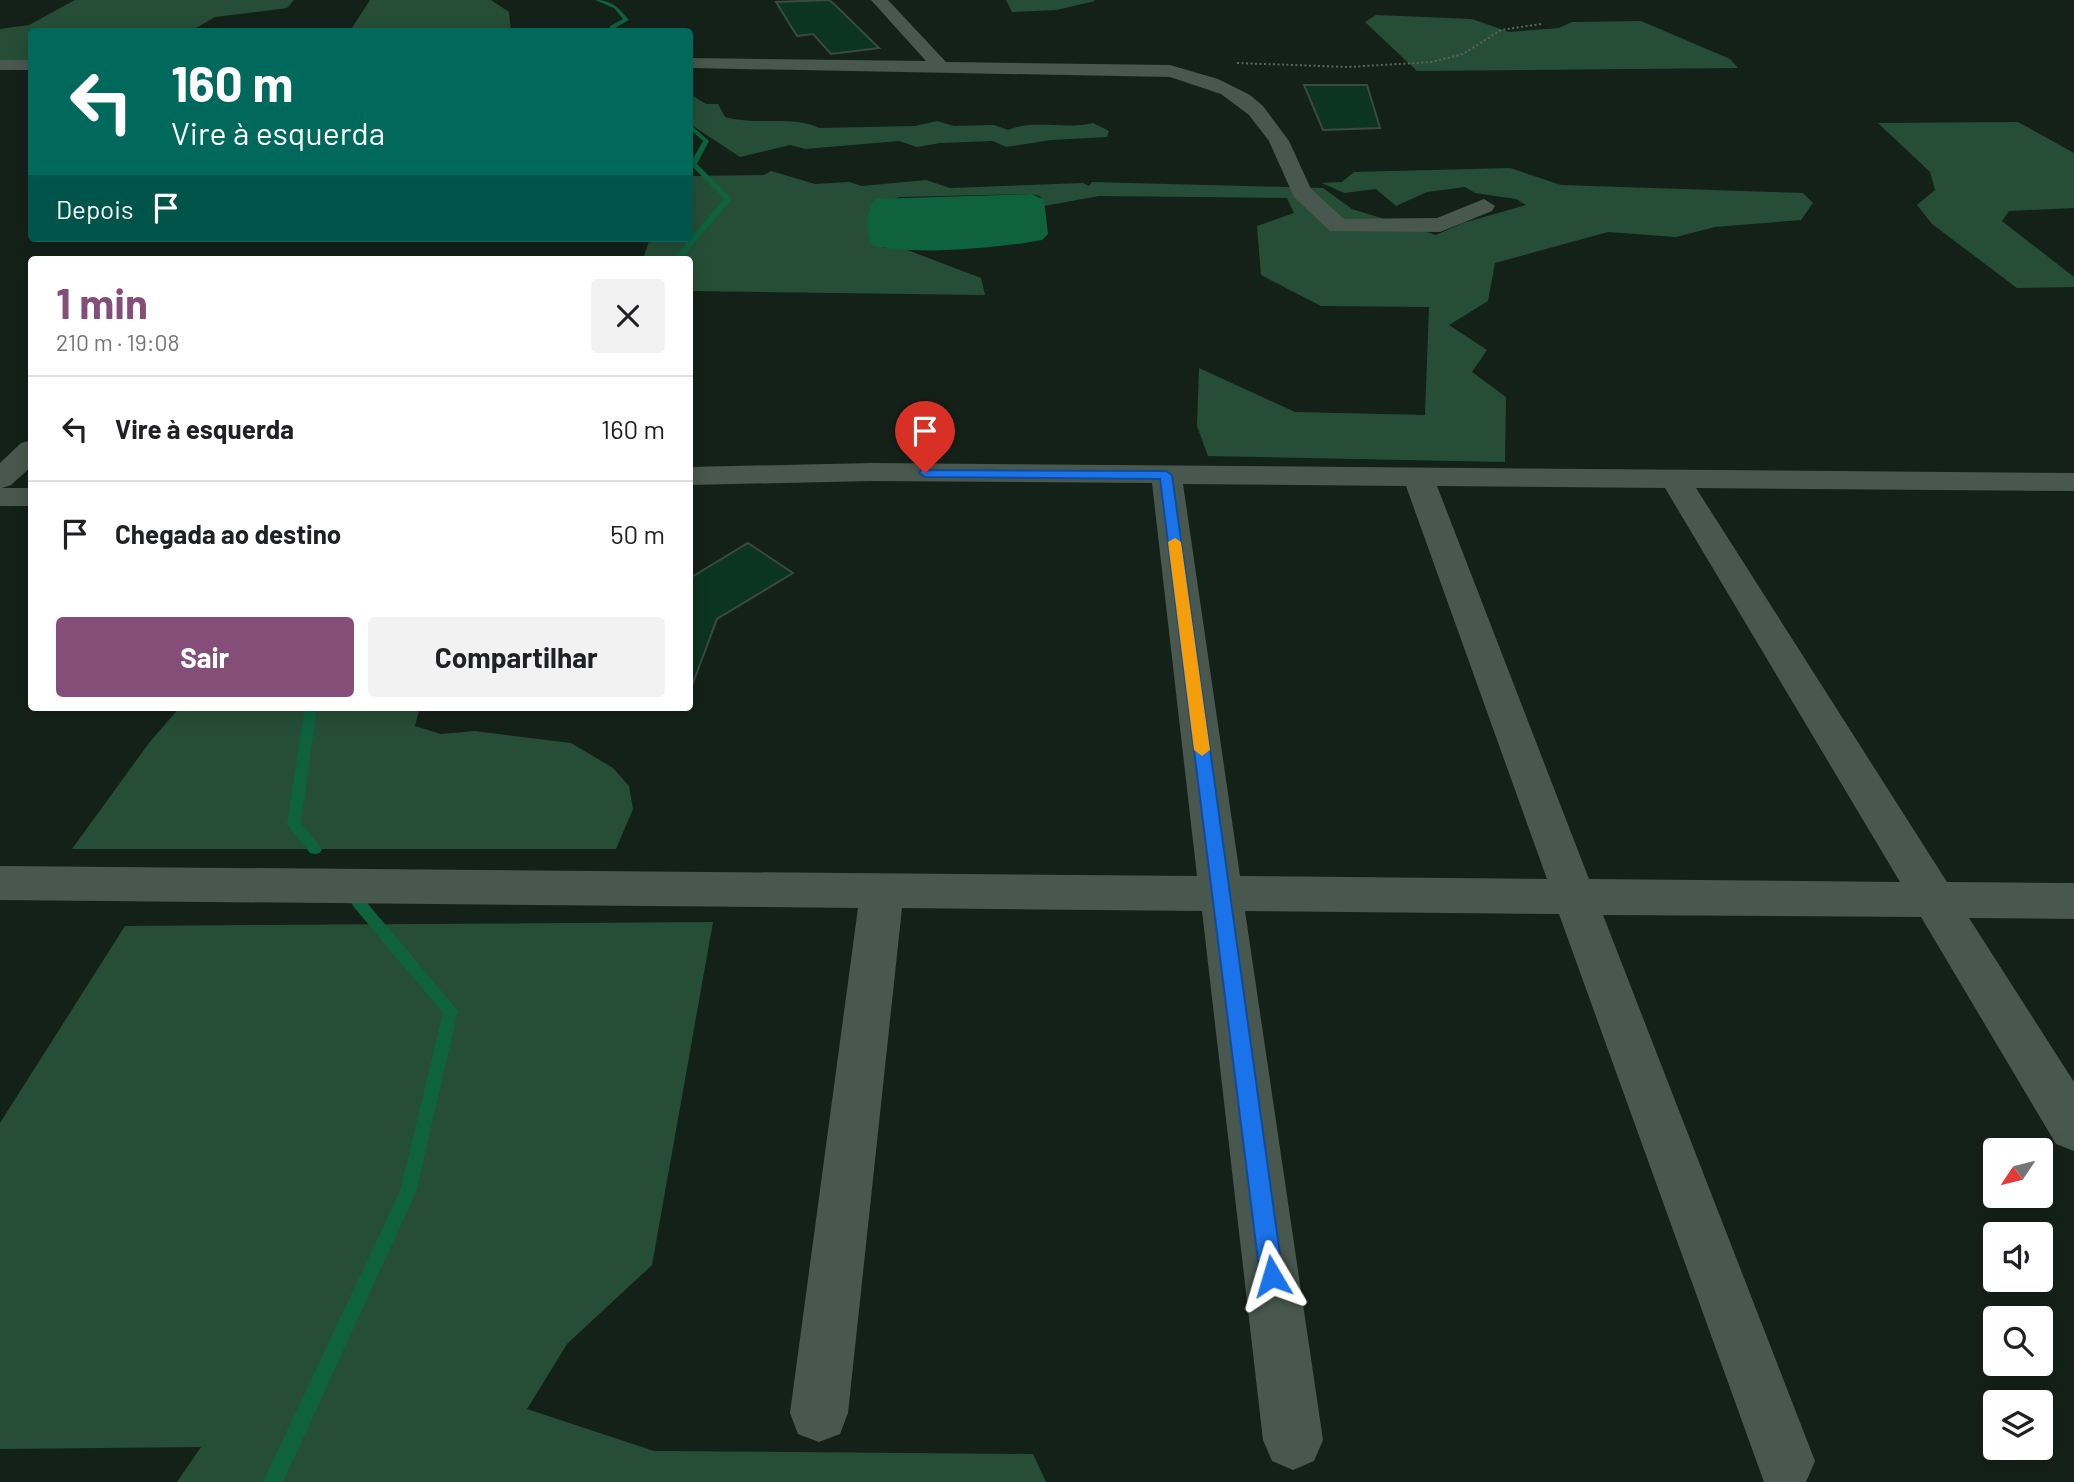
<!DOCTYPE html>
<html lang="pt">
<meta charset="utf-8">
<style>
body{margin:0;font-family:Barlow,sans-serif;background:#f2f2f2;color:#202124;height:100vh;display:flex;flex-direction:column;font-size:26px;white-space:nowrap}
*{box-sizing:border-box;margin:0}
p{font-size:23px;color:#757577}
.icon{flex:none;width:38px;height:38px;fill:none;stroke:currentColor;stroke-width:2;stroke-linecap:round;stroke-linejoin:round}
.map{position:relative;flex:1;overflow:hidden}
.side{position:absolute;left:28px;top:256px;width:665px;height:455px;display:flex;flex-direction:column;background:#fff;border-radius:7px;box-shadow:0 4px 18px #0003}
.side>*{flex:none}
.guide{position:absolute;left:28px;top:28px;width:665px;height:214px;border-radius:7px;box-shadow:0 4px 18px #0003;background:#00695c;color:#fff;overflow:hidden}
.needle{width:46px;rotate:235deg}
.buttons{position:absolute;left:1983px;top:1138px;display:grid;gap:14px}
.buttons a{display:grid;place-items:center;width:70px;height:70px;border-radius:7px;background:#fff;box-shadow:0 4px 18px #0003;font-size:35px}
.pin{position:absolute;display:grid;place-items:center;width:60px;height:60px;color:#fff;margin:-72px -30px;border-radius:50% 50% 50% 0;rotate:-45deg;box-shadow:0 0 7px #0007}
.pin .icon{rotate:45deg}
.me{position:absolute;width:77px;margin:-38px;rotate:353deg;stroke-linejoin:round;filter:drop-shadow(0 0 5px #0008)}
.turn{display:flex;align-items:center;gap:24px;height:147px;padding:0 28px;font-size:32px}
.turn .icon{width:91px;height:91px;stroke-width:2.5}
.turn b{display:block;font-size:49px;line-height:60px}
.then{display:flex;align-items:center;height:66px;padding:0 28px;background:#0003;gap:14px;font-size:26px}
.round{display:grid;place-items:center;flex:none;width:74px;height:74px;border-radius:7px;background:#f2f2f2}
.head{display:flex;align-items:center;justify-content:space-between;height:119px;padding:0 28px}
h1{font-size:42px;font-weight:700;line-height:52px;color:#844e79}
.action{display:flex;gap:14px;margin-top:auto;padding:14px 28px}
.action a{flex:1;height:80px;border-radius:7px;background:#844e79;color:#fff;font-size:28px;font-weight:700;line-height:80px;text-align:center}
.action a+a{background:#f2f2f2;color:#202124}
ul{padding:0;list-style:none}
li{display:flex;align-items:center;gap:21px;height:105px;padding:0 28px;border-top:2px solid #e0e0e0}
li div{flex:1}
li b{display:block;font-size:26px}
li em{font-style:normal}
.map>svg:first-child{display:block}
.green{fill:#264e37}
.water{fill:#0e633d}
.lines{fill:none;stroke-linecap:round;stroke-linejoin:round}
.stream{fill:#0e633d;fill-rule:evenodd}
.building{fill:#0b3520;stroke:#3b4a40;stroke-width:2}
.path{stroke:#59655d;stroke-width:2;stroke-dasharray:2 2.5;stroke-linecap:butt}
.minor{fill:#49584e;fill-rule:evenodd}
.route{fill:#1a73e8;stroke:#114b97;stroke-width:2}
.slow{fill:#f59e0b}
</style>
<div class="map">
<svg width="2074" height="1482" viewBox="0 0 2074 1482">
<rect width="100%" height="100%" fill="#142119"/>
<!-- green -->
<path class="green" d="M75,0H294L287,8L215,17L191,31L32,32L31,62H0V29L29,25Z
M370,0H491L509,12L511,31H350Z
M1006,0H1093L1095,1L1056,10L1012,12Z
M1376,15L1472,19L1509,32L1559,28L1572,22L1641,21L1730,59L1738,68L1417,71L1365,22Z
M690,94L706,104H718L725,117C755,126 794,115 819,128L915,126L937,121L954,126L994,125L1008,130C1033,119 1065,130 1093,123L1109,131L1107,137L1051,140L1006,147L993,141L940,143L917,147L899,141L805,149L790,145L740,157L690,124Z
M2018,122L2074,153V208L2009,211L2002,221L2074,277V287L2017,288L1932,224L1917,205L1935,190L1930,172L1878,123Z
M1510,168L1561,185L1803,193L1813,203L1801,220L1715,227L1676,237L1608,232L1495,263L1488,301L1449,325L1487,350L1472,372L1506,397L1505,462L1208,456L1197,426L1199,368L1295,412L1425,415L1429,307L1321,306L1261,275L1257,226L1294,213L1287,198L1099,196L1044,206L1040,196L1032,194L899,197L872,210L868,221L884,248H902L981,278L985,295L690,291V259H643L650,238H690V176L764,175L771,171L815,184L849,182L862,186L926,180L950,188L1083,183L1089,186L1092,182L1323,188L1352,209L1436,235L1463,223L1526,205L1516,199L1475,193L1465,187L1427,192L1396,206L1376,189L1344,193L1322,183L1342,182L1354,172Z
M180,707H420L415,726L441,734L475,731L571,743L613,768L629,786L633,809L616,849H72L149,743Z
M713,922L652,1265L567,1344L527,1409L654,1451L1033,1454L1046,1482H177L201,1447L0,1449V1123L125,926Z"/>
<!-- water -->
<path class="water" d="M1032,194L1044,200L1048,234L1042,240C1000,248 912,256 872,245C866,232 866,210 875,199Z"/>
<g class="lines">
<!-- stream -->
<path class="stream" d="M595,0C612,0 619,8 629,20L615,28L616,32H610V26L623,19L614,8Z
M690,124L709,141L697,164L732,199L681,259H673L724,199L690,164L703,141L690,129Z
M305,707H317L301,823L322,849L320,853L315,854L310,853L287,824Z
M358,896L363,898L458,1011L416,1192L283,1482H263L400,1191L443,1013L353,906L351,902L353,898Z"/>
</g>
<!-- building -->
<path class="building" d="M829,0L834,4L879,48L831,54L813,34L797,36L776,2Z
M1304,85H1367L1380,128L1323,130Z
M748,543L793,573L717,619L693,683L690,682V578Z"/>
<g class="lines">
<!-- path -->
<path class="path" d="M1237,63L1348,67L1432,62L1463,54L1501,30L1541,24"/>
<!-- minor -->
<path class="minor" d="M871,0H888L946,62L1170,65L1218,79L1250,95L1263,106L1289,141L1311,189L1344,219L1437,218L1484,199L1495,206L1492,211L1440,232L1330,231L1294,197L1269,141L1249,115L1221,94L1170,77L690,68V58L926,61Z
M0,60H32V70H0Z
M32,440V466L11,485L2,488H32V506H0V463L21,443Z
M872,463L2074,473V491L1696,488L1947,882L2074,883V919L1969,918L2074,1082V1151L2056,1144L1921,917L1603,915L1815,1461L1806,1482H1764L1559,914L1245,911L1323,1440L1314,1461L1293,1470L1272,1461L1263,1440L1202,911L902,908L848,1413L840,1434L819,1442L798,1434L790,1413L858,908L0,900V866L1197,876L1152,483L872,481L690,485V467ZM1183,484L1406,486L1547,879L1240,876ZM1437,486L1665,488L1900,882L1589,879Z"/>
</g>
<!-- route -->
<path class="route" d="M921,470L1166,471L1172,475L1283,1276L1280,1284L1272,1288L1264,1284L1260,1276L1160,479L925,477L919,473Z"/>
<!-- slow -->
<path class="slow" d="M1175,538L1181,542L1210,750L1202,756L1194,750L1168,542Z"/>
</svg>
<div class="buttons">
<a><svg class="needle" viewBox="-14 -14 28 28"><path d="M0-13l5 13h-10z" fill="#e53935"/><path d="M0 13l5-13h-10z" fill="#757577"/></svg></a>
<a><svg class="icon" aria-label="sound" viewBox="0 0 24 24"><path d="M4 9h4l5-4v14l-5-4H4zM17 9q2 3 0 6"/></svg></a>
<a><svg class="icon" aria-label="search" viewBox="0 0 24 24"><circle cx="10" cy="10" r="6"/><path d="M15 15l6 6"/></svg></a>
<a><svg class="icon" aria-label="layers" viewBox="0 0 24 24"><path d="M12 4l9 5-9 5-9-5zM3 14l9 5 9-5"/></svg></a>
</div>
<div class="pin" style="left:925px;top:473px;background:#d93025"><svg class="icon" aria-label="arrive" viewBox="0 0 24 24"><path d="M6 21V4h12l-3 4 3 4H6"/></svg></div>
<svg class="me" style="left:1272px;top:1276px" viewBox="-20 -20 40 40"><path d="M0-17L14 15 0 8-14 15z" fill="#1a73e8" stroke="#fff" stroke-width="4"/></svg>
<div class="guide">
<div class="turn"><svg class="icon" aria-label="left" viewBox="0 0 24 24"><path d="M17 20v-9H6M10 6l-5 5 5 5"/></svg><div><b>160 m</b>Vire à esquerda</div></div>
<div class="then">Depois<svg class="icon" aria-label="arrive" viewBox="0 0 24 24"><path d="M6 21V4h12l-3 4 3 4H6"/></svg></div>
</div>
<section class="side">
<div class="head"><div><h1>1 min</h1><p>210 m · 19:08</p></div><a class="round"><svg class="icon" aria-label="close" viewBox="0 0 24 24"><path d="M6 6l12 12M18 6L6 18"/></svg></a></div>
<ul>
<li><svg class="icon" aria-label="left" viewBox="0 0 24 24"><path d="M17 20v-9H6M10 6l-5 5 5 5"/></svg><div><b>Vire à esquerda</b></div><em>160 m</em></li>
<li><svg class="icon" aria-label="arrive" viewBox="0 0 24 24"><path d="M6 21V4h12l-3 4 3 4H6"/></svg><div><b>Chegada ao destino</b></div><em>50 m</em></li>
</ul>
<div class="action"><a>Sair</a><a>Compartilhar</a></div>
</section>
</div>
